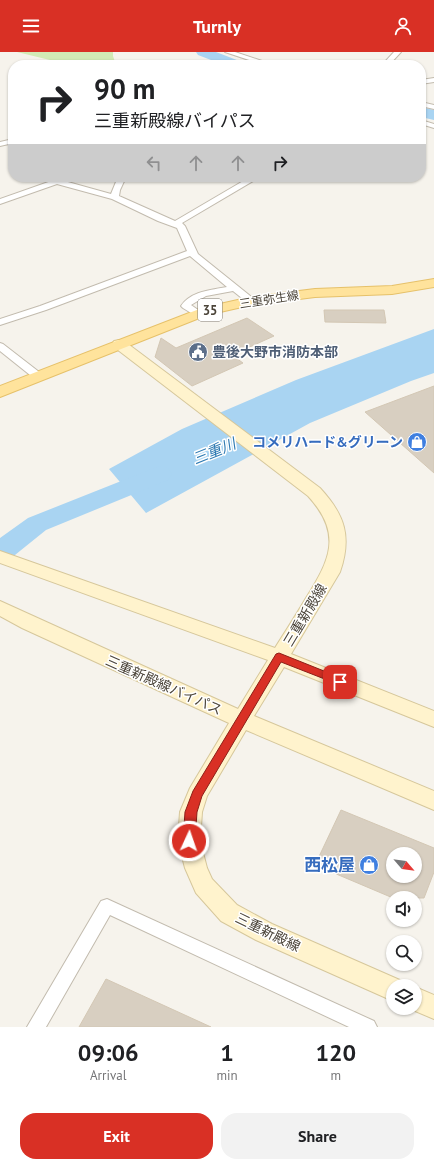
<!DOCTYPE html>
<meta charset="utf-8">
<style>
body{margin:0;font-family:"PT Sans","Noto Sans JP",sans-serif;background:#f2f2f2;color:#202124;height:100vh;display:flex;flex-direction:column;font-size:15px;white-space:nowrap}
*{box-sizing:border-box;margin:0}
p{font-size:13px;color:#757577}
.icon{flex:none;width:22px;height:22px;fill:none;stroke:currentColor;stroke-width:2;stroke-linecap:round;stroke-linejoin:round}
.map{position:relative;height:975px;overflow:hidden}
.sheet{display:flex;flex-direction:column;background:#fff;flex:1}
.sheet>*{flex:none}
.hud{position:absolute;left:8px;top:8px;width:418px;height:122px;border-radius:16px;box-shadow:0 1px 3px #0004;background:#fff;color:#202124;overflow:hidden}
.needle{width:26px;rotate:118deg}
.buttons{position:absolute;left:386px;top:795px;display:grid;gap:8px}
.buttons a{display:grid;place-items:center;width:36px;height:36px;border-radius:50%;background:#fff;box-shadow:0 1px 3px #0004;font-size:20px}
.pin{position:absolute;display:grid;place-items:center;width:34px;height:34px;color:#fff;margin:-17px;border-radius:8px;box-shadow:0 2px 6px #0006}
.me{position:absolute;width:44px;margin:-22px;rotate:3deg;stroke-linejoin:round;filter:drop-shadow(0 0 3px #0008)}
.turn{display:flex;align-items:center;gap:14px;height:84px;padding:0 20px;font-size:18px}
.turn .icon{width:52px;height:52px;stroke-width:2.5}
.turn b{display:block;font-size:28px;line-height:34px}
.lanes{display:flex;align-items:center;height:38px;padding:0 20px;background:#0003;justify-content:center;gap:20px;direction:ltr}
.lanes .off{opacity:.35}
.eta{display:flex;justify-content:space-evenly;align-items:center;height:68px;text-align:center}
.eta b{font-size:24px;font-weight:600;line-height:28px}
.action{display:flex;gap:8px;margin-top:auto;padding:8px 20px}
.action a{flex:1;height:46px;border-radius:16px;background:#d93025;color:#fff;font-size:16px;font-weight:600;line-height:46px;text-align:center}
.action a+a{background:#f2f2f2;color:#202124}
header{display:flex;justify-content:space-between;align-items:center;height:52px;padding:0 20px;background:#d93025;color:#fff;font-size:18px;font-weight:600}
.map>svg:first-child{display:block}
.green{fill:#d2eab5}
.water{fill:#a9d4f2}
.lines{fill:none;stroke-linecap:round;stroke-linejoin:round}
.river{fill:#a9d4f2;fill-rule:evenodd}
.building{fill:#d8cfc1;stroke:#d3c7b4;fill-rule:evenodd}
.minor-casing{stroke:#c2bbae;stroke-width:2}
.secondary-casing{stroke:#d6c79b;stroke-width:2}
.primary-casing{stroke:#e6c16a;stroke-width:2}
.minor{fill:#fff;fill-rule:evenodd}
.secondary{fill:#fff3cd;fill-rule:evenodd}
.primary{fill:#ffe39c;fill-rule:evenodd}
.route{fill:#d93025;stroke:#8d1f18}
.labels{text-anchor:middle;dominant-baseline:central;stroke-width:3;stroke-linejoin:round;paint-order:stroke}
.far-street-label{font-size:12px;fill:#4b4439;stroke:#fff}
.shield{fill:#fff;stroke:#817c74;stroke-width:1}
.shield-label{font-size:13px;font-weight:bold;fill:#4b4439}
.service-label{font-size:14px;font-weight:bold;fill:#4e5e75;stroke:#fff;text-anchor:start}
.shop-label{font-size:14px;font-weight:bold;fill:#366cbe;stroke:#fff;text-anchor:end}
.street-label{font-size:14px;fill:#4b4439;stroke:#fff}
.water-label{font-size:15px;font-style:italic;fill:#2e7ab2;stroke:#fff}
.near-shop-label{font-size:17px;font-weight:bold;fill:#366cbe;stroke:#fff;text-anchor:end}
</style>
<header><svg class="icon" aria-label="menu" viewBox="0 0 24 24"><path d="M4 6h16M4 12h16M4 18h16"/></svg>Turnly<svg class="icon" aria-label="person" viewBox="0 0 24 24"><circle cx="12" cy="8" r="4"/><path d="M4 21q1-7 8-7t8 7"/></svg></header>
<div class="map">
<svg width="434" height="975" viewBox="0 0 434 975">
<rect width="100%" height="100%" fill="#f6f3ec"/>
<!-- green -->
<path class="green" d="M17,0H113V4L116,13H59L54,9Z"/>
<!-- water -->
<path class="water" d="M434,277V321L411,329L310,371L146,461L109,417L182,377L296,328Z"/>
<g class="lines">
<!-- river -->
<path class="river" d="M196,0H216L242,10L244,13H224L198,3Z
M421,55L434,58V68L421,65Z
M159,414L168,416L172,422L168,428L46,478L10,507L0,509V486L28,466Z"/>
</g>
<!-- building -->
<path class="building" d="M324,258H384L386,271L325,270Z
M247,266L274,284L232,303L243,311L192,334L155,305L161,286L176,296Z
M434,334V421L365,360Z
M341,758L434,796V820L424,846H393L315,813ZM393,802H415V824H393Z
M106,927L211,975H79Z"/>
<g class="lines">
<defs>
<path id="minor" d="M225,0H235L274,13H264Z
M394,0H401L389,13H382Z
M434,26V30L421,32V28Z
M421,50L434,53V57L421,54Z
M421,68L434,72V76L421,72Z
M13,87V91L0,94V90Z
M118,125H126L120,138L119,144L175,169L250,125H260L182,171L185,174L198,202L254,247L256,249L254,251H248L233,239L206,244L191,253L204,262L202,264H196L183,256L181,254C191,239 211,238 227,235L190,204L46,258L0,273V267L40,254L187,199L177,176L158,169L112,147L57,132L0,152V147L57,127L111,142Z
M0,291L3,292L43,323L44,325L43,327H35L0,299Z
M107,847L374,969L377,975H349L110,863L46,975H27L101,849Z"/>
<path id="secondary" d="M119,288L124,289L320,436C345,463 352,485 340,520L291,602L434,659V675L284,615L254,664L434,739V758L246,678L207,744L202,760L200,789L207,816L212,827L237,853L272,872L402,929L404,934H393V949L256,888L221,869L196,841L185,816L178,789L180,760L190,736L229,671L22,576L0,564V549L238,657L268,608L0,511V499L275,596C285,580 296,563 306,546C330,508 343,482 308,444L114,295L112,292L114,289Z
M415,935L434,943V967L408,956H415Z"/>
<path id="primary" d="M434,227V235L392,242L315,245L251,253L207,263L0,345V334L202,256L251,245L315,237L392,234Z"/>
</defs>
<!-- minor casing -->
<use href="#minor" class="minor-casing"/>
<!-- secondary casing -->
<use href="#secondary" class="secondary-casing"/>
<!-- primary casing -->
<use href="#primary" class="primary-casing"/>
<!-- minor -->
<use href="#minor" class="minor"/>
<!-- secondary -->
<use href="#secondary" class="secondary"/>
<!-- primary -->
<use href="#primary" class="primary"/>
</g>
<!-- route -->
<path class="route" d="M279,601L344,627L345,630L344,632L340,633L281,610L202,744L197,760L195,789L193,793L189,794L185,793L183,789L185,760L193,739L276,602Z"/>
<!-- icons -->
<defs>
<symbol id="civic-disc" viewBox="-11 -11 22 22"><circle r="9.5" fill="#5c6f8a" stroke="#fff"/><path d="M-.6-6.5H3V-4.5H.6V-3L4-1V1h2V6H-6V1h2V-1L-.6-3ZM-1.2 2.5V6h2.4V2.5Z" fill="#fff"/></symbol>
<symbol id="shop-disc" viewBox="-11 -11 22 22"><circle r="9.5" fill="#3f7fe0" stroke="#fff"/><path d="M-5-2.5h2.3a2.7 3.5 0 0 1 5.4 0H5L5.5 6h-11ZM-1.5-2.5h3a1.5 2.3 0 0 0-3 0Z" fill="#fff"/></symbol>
</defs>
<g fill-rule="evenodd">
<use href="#civic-disc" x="187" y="289" width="22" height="22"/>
<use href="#shop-disc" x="406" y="379" width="22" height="22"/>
<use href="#shop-disc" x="358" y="802" width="22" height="22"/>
</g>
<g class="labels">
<!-- far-street labels -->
<g class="far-street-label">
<text transform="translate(269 247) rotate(-9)">三重弥生線</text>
</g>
<!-- shield labels -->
<rect class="shield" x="198" y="247" width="24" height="22" rx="3"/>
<g class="shield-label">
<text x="210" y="258">35</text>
</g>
<!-- service labels -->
<g class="service-label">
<text x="212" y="300">豊後大野市消防本部</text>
</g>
<!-- shop labels -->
<g class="shop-label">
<text x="403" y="390">コメリハード&amp;グリーン</text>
</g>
<!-- street labels -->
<g class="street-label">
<text transform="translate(305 563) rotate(-59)">三重新殿線</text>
<text transform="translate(164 633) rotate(24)">三重新殿線バイパス</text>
<text transform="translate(268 880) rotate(26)">三重新殿線</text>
</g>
<!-- water labels -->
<g class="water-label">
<text transform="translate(214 399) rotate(-22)">三重川</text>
</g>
<!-- near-shop labels -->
<g class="near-shop-label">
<text x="355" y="813">西松屋</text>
</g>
</g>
</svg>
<div class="buttons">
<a><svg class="needle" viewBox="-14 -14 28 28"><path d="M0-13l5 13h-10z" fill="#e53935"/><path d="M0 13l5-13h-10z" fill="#757577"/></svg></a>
<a><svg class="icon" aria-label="sound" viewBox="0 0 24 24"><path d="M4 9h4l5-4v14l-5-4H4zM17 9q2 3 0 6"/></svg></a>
<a><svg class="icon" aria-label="search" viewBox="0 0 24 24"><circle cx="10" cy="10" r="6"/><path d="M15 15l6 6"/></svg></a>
<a><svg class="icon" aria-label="layers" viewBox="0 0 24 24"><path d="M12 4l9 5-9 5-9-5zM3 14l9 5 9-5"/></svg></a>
</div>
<div class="pin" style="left:340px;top:630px;background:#d93025"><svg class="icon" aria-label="arrive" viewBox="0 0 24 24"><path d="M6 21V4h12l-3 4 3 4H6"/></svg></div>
<svg class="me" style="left:189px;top:789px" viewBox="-20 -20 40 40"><circle r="17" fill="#d93025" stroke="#fff" stroke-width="3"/><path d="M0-11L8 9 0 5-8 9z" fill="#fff"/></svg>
<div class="hud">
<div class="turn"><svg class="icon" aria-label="right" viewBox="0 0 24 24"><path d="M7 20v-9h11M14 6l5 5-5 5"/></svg><div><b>90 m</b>三重新殿線バイパス</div></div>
<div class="lanes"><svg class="icon off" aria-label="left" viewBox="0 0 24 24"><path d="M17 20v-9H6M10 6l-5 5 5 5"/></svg><svg class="icon off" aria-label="ahead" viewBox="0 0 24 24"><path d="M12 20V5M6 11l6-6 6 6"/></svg><svg class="icon off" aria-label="ahead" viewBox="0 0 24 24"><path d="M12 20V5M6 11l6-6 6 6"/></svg><svg class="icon" aria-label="right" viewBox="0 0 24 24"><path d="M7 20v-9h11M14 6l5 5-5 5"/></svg></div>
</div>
</div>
<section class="sheet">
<div class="eta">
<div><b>09:06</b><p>Arrival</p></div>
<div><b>1</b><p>min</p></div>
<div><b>120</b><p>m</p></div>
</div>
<div class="action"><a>Exit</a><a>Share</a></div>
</section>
